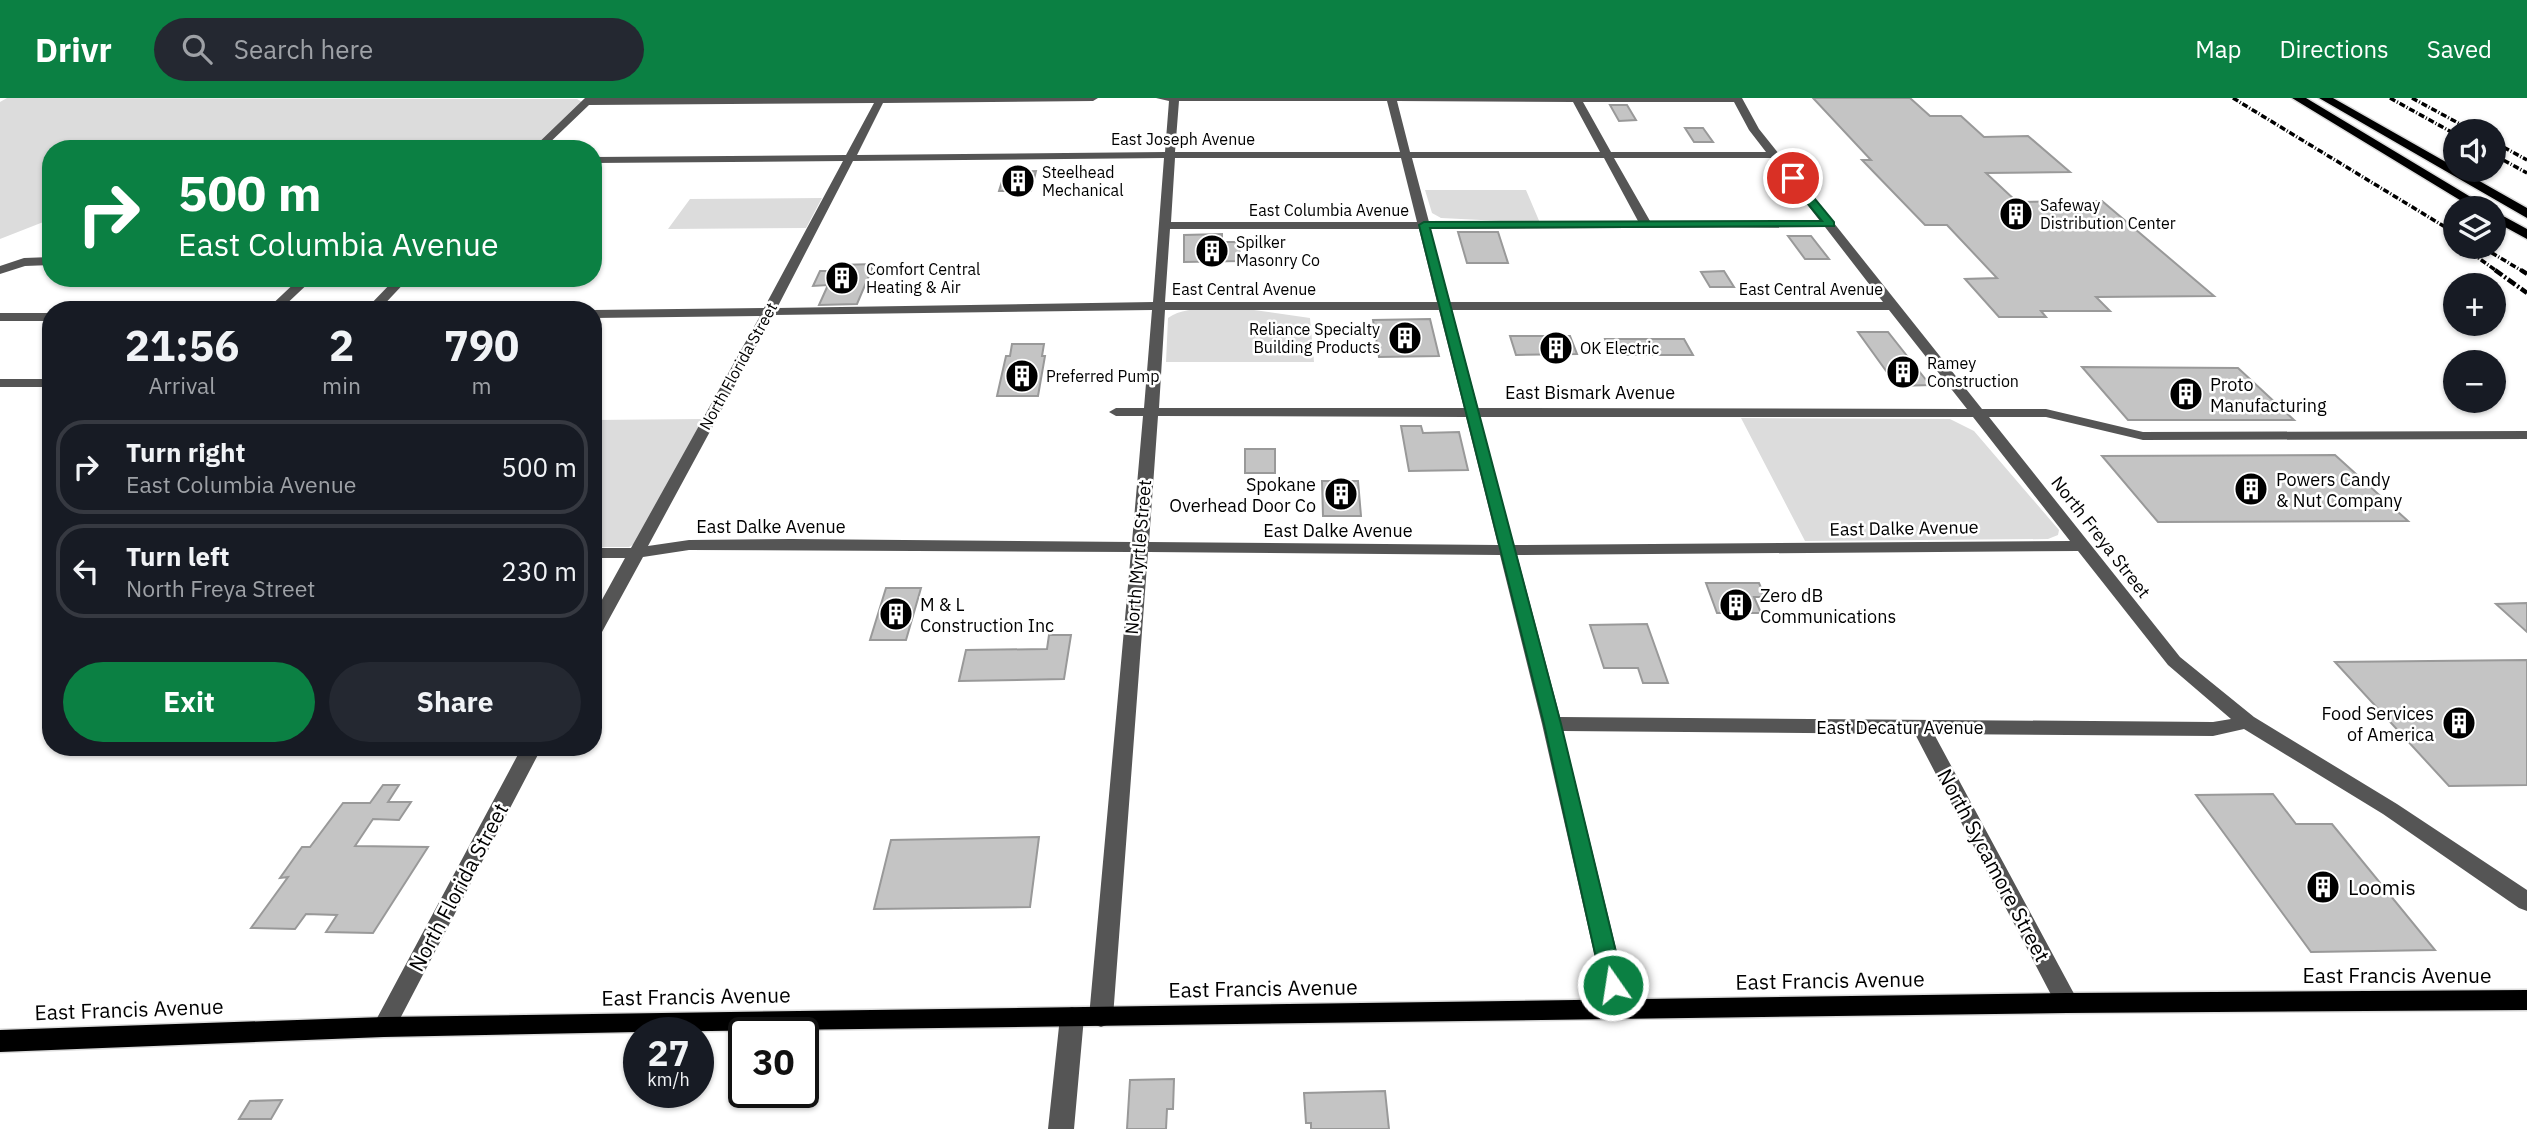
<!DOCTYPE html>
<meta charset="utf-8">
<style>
body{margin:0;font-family:"IBM Plex Sans",sans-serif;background:#242831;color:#f1f3f6;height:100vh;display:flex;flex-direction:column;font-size:26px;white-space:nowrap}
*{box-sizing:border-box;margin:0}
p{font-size:23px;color:#9ea1a6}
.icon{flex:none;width:38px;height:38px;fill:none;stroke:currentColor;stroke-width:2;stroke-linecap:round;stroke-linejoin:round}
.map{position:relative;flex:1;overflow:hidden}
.side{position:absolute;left:42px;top:203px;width:560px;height:455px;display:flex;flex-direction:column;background:#171b24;border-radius:28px;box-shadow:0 2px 5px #0004}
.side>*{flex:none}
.banner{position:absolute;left:42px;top:42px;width:560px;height:147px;border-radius:28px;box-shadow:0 2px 5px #0004;background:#0b8043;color:#fff;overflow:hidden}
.controls{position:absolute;left:2443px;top:21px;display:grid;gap:14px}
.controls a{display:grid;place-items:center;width:63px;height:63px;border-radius:50%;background:#171b24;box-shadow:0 2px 5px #0004;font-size:35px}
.speed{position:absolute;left:623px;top:919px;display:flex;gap:14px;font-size:35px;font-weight:700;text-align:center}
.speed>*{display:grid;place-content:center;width:91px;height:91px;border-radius:50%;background:#171b24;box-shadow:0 2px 5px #0004;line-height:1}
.speed small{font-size:18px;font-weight:400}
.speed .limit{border:4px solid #111;border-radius:10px;background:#fff;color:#111}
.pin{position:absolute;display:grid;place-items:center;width:60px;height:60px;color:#fff;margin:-30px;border:4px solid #fff;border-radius:50%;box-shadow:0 2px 7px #0007}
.me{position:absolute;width:77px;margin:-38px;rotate:347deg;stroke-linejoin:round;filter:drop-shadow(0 0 5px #0008)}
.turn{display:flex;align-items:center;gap:24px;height:147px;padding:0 21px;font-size:32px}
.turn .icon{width:91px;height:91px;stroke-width:2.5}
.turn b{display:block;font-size:49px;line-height:60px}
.eta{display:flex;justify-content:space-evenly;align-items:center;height:119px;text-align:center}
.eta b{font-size:42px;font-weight:700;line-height:49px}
.action{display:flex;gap:14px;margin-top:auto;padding:14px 21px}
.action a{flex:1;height:80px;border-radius:42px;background:#0b8043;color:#fff;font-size:28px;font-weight:700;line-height:80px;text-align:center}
.action a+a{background:#242831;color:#f1f3f6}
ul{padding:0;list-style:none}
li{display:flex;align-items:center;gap:21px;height:94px;margin:0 14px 10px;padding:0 7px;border:4px solid #363941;border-radius:28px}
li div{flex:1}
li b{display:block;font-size:26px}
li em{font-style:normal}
header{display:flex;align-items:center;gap:42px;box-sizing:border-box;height:98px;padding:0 35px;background:#0b8043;color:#fff}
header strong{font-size:33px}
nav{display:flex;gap:38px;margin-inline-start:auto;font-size:24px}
.search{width:490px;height:63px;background:#242831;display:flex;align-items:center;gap:18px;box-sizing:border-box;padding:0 24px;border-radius:38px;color:#9ea1a6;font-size:26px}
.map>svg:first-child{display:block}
.green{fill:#dcdcdc}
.building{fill:#c4c4c4;stroke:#999;stroke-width:2}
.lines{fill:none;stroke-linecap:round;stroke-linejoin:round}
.major-casing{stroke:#dbdbdb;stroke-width:3}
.highway-casing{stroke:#dbdbdb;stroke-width:3}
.minor{fill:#555;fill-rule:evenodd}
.major{fill:#000;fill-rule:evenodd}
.highway{fill:#000;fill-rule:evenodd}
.rail-far1{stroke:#000;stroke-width:3.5;stroke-dasharray:6 2 1 2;stroke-linecap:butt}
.rail{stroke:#000;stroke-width:4.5;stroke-dasharray:9 2.5 2 2.5;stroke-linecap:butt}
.route{fill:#0b8043;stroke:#07532c;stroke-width:2}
.labels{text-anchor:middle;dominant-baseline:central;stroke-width:5;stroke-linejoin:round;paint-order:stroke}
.far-street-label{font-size:16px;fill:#000;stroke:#fff}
.far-poi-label{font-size:16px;fill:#000;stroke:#fff;text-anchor:start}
.poi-label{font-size:18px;fill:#000;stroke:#fff;text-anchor:start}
.street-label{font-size:18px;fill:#000;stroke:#fff}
.near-street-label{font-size:21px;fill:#000;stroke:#fff}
.near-poi-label{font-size:21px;fill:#000;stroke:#fff;text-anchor:start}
</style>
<header>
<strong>Drivr</strong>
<div class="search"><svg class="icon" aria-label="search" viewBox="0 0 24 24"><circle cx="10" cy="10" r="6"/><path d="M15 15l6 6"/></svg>Search here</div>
<nav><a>Map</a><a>Directions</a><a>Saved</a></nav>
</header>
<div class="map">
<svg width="2527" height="1031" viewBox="0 0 2527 1031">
<rect width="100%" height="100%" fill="#fff"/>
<!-- green -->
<path class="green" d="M7,0L577,1L582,4L535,51H51V121L0,141V4Z
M1425,92H1526L1540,125L1441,120L1432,115Z
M822,100L806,130L668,131L690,101Z
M1254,212L1310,220L1314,264H1166L1168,220C1190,205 1229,212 1254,212Z
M1741,320L1950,321L1974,333L2059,432L2058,437L2048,441L1805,443Z
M704,321L638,444L629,449H593V322Z"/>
<!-- building -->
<path class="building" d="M1813,0H1910L1930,18H1961L1984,39L2028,38L2070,74L1986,75L2017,104L2102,103L2214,198L2096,199L2110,213H2041L2046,219H1999L1965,181L1997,180L1947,127H1925L1862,62H1871Z
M1610,7H1627L1636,22L1619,23Z
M1685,30H1703L1713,44H1694Z
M1036,73L1031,93H999L1005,74Z
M1458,134H1498L1508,165H1467Z
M1222,136V144H1239L1240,163L1184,164V137Z
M1788,138H1811L1829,161H1805Z
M874,166L857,206L819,207L828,187L813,188L820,173H837L839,167Z
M1724,173L1734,189H1710L1701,174Z
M1430,221L1439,258L1379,259L1373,222Z
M1858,234H1888L1930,287L1897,288Z
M1510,238H1570L1577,256L1516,257Z
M1605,241H1684L1693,257H1611Z
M1012,246H1044L1042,258H1045L1038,298H997L1006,258H1010Z
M2082,269L2238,270L2294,322H2128Z
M1401,328H1421L1423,335L1459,334L1468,372L1409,373Z
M1245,351H1275V375H1245Z
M2335,357L2408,423L2158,424L2102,358Z
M1322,383H1358L1361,418H1323Z
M1706,485H1759L1765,499H1754L1761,515H1717Z
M886,490H921L906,542H870Z
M2527,505V534L2496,506Z
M1647,526L1668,585H1643L1638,570H1604L1590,527Z
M1049,537H1071L1064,581L959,583L966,552L1047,551Z
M2527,562V687L2449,688L2335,564Z
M383,687H399L388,704H411L399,722L373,721L355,748L428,749L373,835L326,834L337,817L306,816L295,831L251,830L288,779L280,780L302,749H310L343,705H370Z
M2273,696L2296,726H2332L2435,852L2311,854L2196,697Z
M1039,739L1030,809L874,811L891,742Z
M1174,981L1173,1011H1167L1166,1031H1127L1130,982Z
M1385,993L1389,1031H1311V1025H1306L1304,995Z
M282,1002L271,1021H239L250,1003Z"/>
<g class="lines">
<defs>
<path id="major" d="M2527,892V912L2067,915L639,934L384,939L0,954V932L384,919L2067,895Z"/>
<path id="highway" d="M2292,0H2306L2489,110H2473Z
M2319,0H2333L2527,110V120Z
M2494,113L2527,131V141L2494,123Z"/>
</defs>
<!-- major casing -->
<use href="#major" class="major-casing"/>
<!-- highway casing -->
<use href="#highway" class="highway-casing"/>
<!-- minor -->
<path class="minor" d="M585,0H1098L1093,3L883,5L857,57L1165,54L1169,3L1156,0H1742L1759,31L1982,311H2046L2143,334L2527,333V341L2143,342L2046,319H1989L2180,559L2254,619L2397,706L2527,792V813L2519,810L2383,716L2244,631L2213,638L1934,636L2079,905L2075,912L2067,915L2059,912L1915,636L1563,633L1631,912L1627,919L1619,922L1611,919L1607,912L1542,626L1500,457L1148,454L1113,919L1109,926L1101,929L1093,926L1089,919L1131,454L689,452L643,459L602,534L593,540V518L625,460H593V450H631L760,218L593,220V212L764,210L843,63L593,65V59L846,57L874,5L589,7L543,51H532ZM1179,3H1387L1400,54H1175ZM1397,3L1573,4L1600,54H1410ZM1583,4H1734L1749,32L1766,54H1611ZM1164,60L1153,204L777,210L853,63ZM1175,60H1401L1417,124H1171ZM1412,60H1604L1638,123L1429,124ZM1614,60H1771L1820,123H1650ZM1825,129L1883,204H1450L1430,131ZM1170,131H1419L1437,204H1165ZM1152,212L1144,310H1116L1109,314L1116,318H1143L1132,444L791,441L689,442L648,448L773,217ZM1165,212H1439L1464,310H1159ZM1452,212H1889L1967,311L1478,310ZM1158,318L1466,319L1498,447L1149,444ZM1480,319H1973L2070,443L1514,447ZM2078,453L2168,567L2231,621L2213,624L1560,619L1517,457Z
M51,159V167L25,168L0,176V168L24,160Z
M300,180H314L280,212H266Z
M396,180H409L379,212H365Z
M0,215H51V223H0Z
M0,281H51V289H0Z
M522,649H542L392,936L384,939L376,936L372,929L376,922Z
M1072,909L1080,912L1084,919L1074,1031H1048L1060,919L1064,912Z"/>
<!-- major -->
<use href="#major" class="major"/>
<!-- highway -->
<use href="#highway" class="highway"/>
<!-- rail-far1 -->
<path class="rail-far1" d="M2233,0L2455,135
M2390,0L2455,36
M2412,0L2473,33
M2494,44L2527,62
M2494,57L2527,75
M2463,149L2498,174
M2482,149L2524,174"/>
<!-- rail -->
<path class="rail" d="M2495,172L2527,195
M2521,172L2527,176"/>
</g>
<!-- route -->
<path class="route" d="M1789,78H1796L1834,124V128L1430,130L1561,626L1624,887L1620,893L1613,896L1606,893L1602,887L1544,626L1419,127L1424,124L1822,123L1789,83Z"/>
<!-- icons -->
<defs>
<symbol id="building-disc" viewBox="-11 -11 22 22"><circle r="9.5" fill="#000" stroke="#fff"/><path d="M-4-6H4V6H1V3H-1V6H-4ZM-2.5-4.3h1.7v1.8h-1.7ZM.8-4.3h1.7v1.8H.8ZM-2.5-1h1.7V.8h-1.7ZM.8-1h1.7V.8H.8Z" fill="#fff"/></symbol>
</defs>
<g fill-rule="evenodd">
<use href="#building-disc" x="999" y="64" width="38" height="38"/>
<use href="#building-disc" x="1997" y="97" width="38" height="38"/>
<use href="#building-disc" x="1193" y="134" width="38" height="38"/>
<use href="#building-disc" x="823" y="161" width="38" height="38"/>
<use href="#building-disc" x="1386" y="221" width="38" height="38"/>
<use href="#building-disc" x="1537" y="231" width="38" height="38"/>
<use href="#building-disc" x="1884" y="255" width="38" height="38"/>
<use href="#building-disc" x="1003" y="259" width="38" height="38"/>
<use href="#building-disc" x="2167" y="277" width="38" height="38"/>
<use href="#building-disc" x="2232" y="372" width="38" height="38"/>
<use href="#building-disc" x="1322" y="377" width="38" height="38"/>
<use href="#building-disc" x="1717" y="488" width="38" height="38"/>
<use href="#building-disc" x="877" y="497" width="38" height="38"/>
<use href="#building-disc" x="2440" y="606" width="38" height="38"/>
<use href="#building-disc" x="2304" y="770" width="38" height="38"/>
</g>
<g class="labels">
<!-- far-street labels -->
<g class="far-street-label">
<text x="1183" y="41">East Joseph Avenue</text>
<text x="1329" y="112">East Columbia Avenue</text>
<text x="1244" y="191">East Central Avenue</text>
<text x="1811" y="191">East Central Avenue</text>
<text transform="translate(738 268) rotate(-61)">North Florida Street</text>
</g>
<!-- far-poi labels -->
<g class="far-poi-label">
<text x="1042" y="74">Steelhead<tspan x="1042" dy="18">Mechanical</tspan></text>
<text x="2040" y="107">Safeway<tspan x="2040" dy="18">Distribution Center</tspan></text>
<text x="1236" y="144">Spilker<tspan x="1236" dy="18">Masonry Co</tspan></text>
<text x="866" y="171">Comfort Central<tspan x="866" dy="18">Heating &amp; Air</tspan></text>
<text x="1380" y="231" text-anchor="end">Reliance Specialty<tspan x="1380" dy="18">Building Products</tspan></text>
<text x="1580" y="250">OK Electric</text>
<text x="1927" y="265">Ramey<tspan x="1927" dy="18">Construction</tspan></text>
<text x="1046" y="278">Preferred Pump</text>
</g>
<!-- poi labels -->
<g class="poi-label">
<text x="2210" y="286">Proto<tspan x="2210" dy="21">Manufacturing</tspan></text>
<text x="2276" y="381">Powers Candy<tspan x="2276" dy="21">&amp; Nut Company</tspan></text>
<text x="1316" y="386" text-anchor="end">Spokane<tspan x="1316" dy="21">Overhead Door Co</tspan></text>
<text x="1760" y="497">Zero dB<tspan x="1760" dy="21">Communications</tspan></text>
<text x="920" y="506">M &amp; L<tspan x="920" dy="21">Construction Inc</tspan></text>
<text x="2434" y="615" text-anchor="end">Food Services<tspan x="2434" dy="21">of America</tspan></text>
</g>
<!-- street labels -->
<g class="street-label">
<text x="1590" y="294">East Bismark Avenue</text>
<text x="771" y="428">East Dalke Avenue</text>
<text transform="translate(1904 430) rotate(-1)">East Dalke Avenue</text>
<text x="1338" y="432">East Dalke Avenue</text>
<text transform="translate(2101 439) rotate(52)">North Freya Street</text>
<text transform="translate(1138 459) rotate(-85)">North Myrtle Street</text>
<text x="1900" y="629">East Decatur Avenue</text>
</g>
<!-- near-street labels -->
<g class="near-street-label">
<text transform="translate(1994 767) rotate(62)">North Sycamore Street</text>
<text transform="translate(458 789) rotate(-62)">North Florida Street</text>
<text x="2397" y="877">East Francis Avenue</text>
<text transform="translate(1830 882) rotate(-1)">East Francis Avenue</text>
<text transform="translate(1263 890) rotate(-1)">East Francis Avenue</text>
<text transform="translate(696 898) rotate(-1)">East Francis Avenue</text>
<text transform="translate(129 911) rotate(-2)">East Francis Avenue</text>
</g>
<!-- near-poi labels -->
<g class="near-poi-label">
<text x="2348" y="789">Loomis</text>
</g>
</g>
</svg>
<div class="controls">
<a><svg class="icon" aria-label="sound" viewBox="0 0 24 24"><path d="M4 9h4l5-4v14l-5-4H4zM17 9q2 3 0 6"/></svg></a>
<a><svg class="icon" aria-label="layers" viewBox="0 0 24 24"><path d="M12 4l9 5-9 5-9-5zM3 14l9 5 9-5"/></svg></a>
<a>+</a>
<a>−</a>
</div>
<div class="speed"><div>27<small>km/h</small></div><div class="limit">30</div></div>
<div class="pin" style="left:1793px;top:80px;background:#d93025"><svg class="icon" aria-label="arrive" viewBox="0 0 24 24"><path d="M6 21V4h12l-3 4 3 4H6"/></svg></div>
<svg class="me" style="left:1613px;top:887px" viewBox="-20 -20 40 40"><circle r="17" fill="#0b8043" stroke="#fff" stroke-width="3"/><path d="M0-11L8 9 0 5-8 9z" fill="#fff"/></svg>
<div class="banner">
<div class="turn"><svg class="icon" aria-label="right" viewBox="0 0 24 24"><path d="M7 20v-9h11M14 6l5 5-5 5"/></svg><div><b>500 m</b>East Columbia Avenue</div></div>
</div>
<section class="side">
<div class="eta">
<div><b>21:56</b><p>Arrival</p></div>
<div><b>2</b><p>min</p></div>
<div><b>790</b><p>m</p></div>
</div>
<ul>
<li><svg class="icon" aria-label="right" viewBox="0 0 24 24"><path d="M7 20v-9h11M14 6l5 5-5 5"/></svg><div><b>Turn right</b><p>East Columbia Avenue</p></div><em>500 m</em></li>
<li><svg class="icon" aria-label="left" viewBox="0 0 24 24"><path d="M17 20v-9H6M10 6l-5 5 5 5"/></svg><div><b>Turn left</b><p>North Freya Street</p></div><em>230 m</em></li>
</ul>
<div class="action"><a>Exit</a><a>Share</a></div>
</section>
</div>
